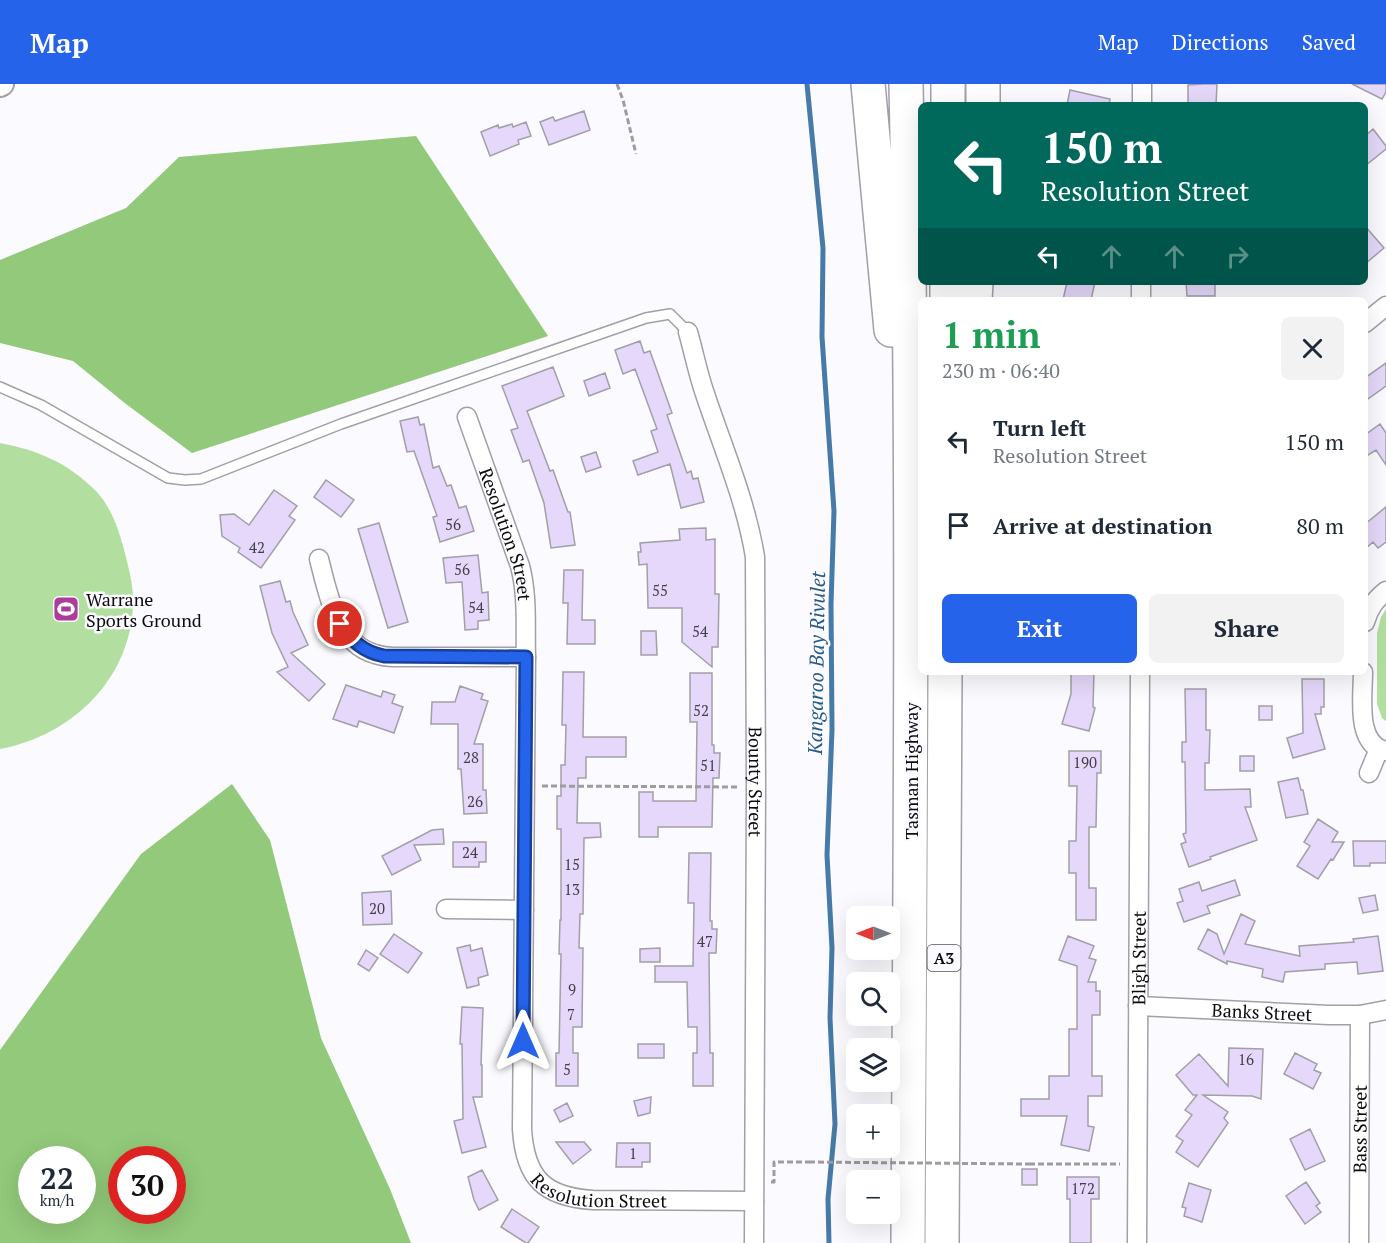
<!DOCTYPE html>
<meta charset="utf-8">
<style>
body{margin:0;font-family:"PT Serif",serif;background:#f2f2f3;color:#1f2937;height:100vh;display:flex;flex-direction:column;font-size:22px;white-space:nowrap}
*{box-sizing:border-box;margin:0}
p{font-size:20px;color:#747a83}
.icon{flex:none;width:33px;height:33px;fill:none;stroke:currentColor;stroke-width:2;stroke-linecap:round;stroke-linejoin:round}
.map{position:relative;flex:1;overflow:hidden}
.side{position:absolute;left:918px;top:213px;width:450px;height:378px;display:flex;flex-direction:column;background:#fff;border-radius:9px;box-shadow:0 6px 24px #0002}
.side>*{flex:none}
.banner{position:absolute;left:918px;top:18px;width:450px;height:183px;border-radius:9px;box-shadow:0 6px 24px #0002;background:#00695c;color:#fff;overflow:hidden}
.needle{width:39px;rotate:270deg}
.tools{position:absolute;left:846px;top:822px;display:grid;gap:12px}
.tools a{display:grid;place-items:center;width:54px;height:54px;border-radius:9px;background:#fff;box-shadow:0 6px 24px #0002;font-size:30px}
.speed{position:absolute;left:18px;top:1062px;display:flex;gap:12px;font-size:30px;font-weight:700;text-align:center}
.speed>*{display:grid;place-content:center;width:78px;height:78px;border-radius:50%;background:#fff;box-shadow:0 6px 24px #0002;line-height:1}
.speed small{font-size:15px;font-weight:400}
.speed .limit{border:9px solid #d22;background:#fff;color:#111}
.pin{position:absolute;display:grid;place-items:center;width:51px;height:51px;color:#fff;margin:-26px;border:3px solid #fff;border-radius:50%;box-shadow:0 2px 6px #0007}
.me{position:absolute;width:66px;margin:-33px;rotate:0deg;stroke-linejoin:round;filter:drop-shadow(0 0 4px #0008)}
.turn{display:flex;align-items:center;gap:21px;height:126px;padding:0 24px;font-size:27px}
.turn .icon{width:78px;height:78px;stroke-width:2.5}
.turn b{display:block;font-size:42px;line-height:51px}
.lanes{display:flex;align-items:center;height:57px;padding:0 24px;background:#0003;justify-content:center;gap:30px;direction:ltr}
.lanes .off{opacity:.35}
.round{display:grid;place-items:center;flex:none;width:63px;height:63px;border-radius:9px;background:#f2f2f3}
.head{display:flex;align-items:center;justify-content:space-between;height:102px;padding:0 24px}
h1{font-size:36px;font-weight:700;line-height:45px;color:#1e9e55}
.button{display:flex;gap:12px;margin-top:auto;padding:12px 24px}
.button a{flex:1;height:69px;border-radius:9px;background:#2563eb;color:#fff;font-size:24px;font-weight:700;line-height:69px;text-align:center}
.button a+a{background:#f2f2f3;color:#1f2937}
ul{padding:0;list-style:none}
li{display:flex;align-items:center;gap:18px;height:84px;padding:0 24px}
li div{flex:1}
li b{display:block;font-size:22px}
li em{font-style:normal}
header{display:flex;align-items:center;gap:36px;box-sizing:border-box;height:84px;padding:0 30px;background:#2563eb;color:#fff}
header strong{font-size:28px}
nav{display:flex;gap:33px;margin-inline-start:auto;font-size:21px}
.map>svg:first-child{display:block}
.green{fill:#b2dfa0}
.forest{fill:#92c97a;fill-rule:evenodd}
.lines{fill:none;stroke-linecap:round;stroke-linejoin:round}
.stream{stroke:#467aa8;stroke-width:5}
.building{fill:#e5d8fa;stroke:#a29fa8;stroke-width:1.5}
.service-casing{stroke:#a29fa8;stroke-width:12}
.minor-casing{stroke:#a29fa8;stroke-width:21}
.tertiary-casing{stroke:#a29fa8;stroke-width:26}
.motorway-casing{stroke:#a29fa8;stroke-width:36}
.path{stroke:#9e9ca0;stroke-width:3;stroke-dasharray:6 3;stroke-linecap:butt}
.service{stroke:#fff;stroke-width:9}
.minor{stroke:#fff;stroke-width:18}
.tertiary{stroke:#fff;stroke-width:22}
.motorway{stroke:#fff;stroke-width:33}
.path-bridge{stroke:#9e9ca0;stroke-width:3;stroke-dasharray:6 3;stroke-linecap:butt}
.route-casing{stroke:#184099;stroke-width:15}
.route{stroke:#2563eb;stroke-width:10}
.labels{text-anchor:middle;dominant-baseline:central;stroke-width:5;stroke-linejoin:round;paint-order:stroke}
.number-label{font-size:15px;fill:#433e4a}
.shield{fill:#fbfafe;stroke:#545357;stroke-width:1.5}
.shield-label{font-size:16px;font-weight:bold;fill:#0d0b0f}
.street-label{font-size:18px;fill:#0d0b0f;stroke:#fbfafe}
.poi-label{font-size:18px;fill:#0d0b0f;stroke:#fbfafe;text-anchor:start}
.water-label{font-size:20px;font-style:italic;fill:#275c87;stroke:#fbfafe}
</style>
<header>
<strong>Map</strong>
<nav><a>Map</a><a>Directions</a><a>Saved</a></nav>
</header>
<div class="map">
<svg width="1386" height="1159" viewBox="0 0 1386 1159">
<rect width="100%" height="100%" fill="#fbfafe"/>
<!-- green -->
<path class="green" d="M0,359C38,366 68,379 96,407C113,425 120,450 126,473C129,486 133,501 133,514C134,592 74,651 0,665Z
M1386,525V637L1382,634L1377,620V549L1381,533Z"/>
<!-- forest -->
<path class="forest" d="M416,52L548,252L192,369L126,320L73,277L0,259V176L126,124L179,73Z
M232,700L270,756L321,954L390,1105L411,1159H0V966L141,770ZM32,1076H82V1126H32ZM122,1076H172V1126H122Z"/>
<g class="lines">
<!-- stream -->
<path class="stream" d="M807,0L823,164L822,253L834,427L831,520L832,646L827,771L832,864L830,934L835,1040L828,1115L829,1159"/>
</g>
<!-- building -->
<path class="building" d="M1204,0H1217L1216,21H1188V1Z
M1352,0H1386V8L1382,15Z
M1070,6L1110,15L1109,21H1067Z
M584,27L590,46L549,61L540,38L553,33L555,37Z
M526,38L531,52L518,56L519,60L490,72L481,48L498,41L499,44L512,40L513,43Z
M1373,45L1386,62V65L1365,82V52Z
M1365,142L1384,164L1365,180Z
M1067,198H1095L1091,216H1063Z
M1186,198H1215V212H1187Z
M640,257L644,269L650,267L672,329L667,331L687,389L691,387L693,395L698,394L704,418L681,424L670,380L638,391L633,377L658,368L651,347L657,345L635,285L623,290L615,266Z
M1386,279V302L1365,317V294Z
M553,283L564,312L527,327L550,387L553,386L568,428H570L575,461L551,464L544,419L529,376L523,378L511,346L518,344L502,302Z
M605,289L610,304L589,312L584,297Z
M418,333L420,341L424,340L433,384L439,382L447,402L451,401L459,424L466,422L474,447L440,458L433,433L437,432L414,367L407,368L400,337Z
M1380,340L1386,349V381L1376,366L1365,373V351Z
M596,368L601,383L586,388L581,373Z
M326,396L354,416L341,433L314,413Z
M274,406L297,422L289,432L295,436L261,484L238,468L240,464L222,452L220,431L234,430L249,441Z
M1386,423V458L1378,464L1373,458L1365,465V440Z
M379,439L408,538L388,544L358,445Z
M706,444V456L715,455V510H719L718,563H712V583L682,558V524H648L647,480L639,481L638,468H641L640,459L680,456L679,445Z
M478,471L482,509L488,508L489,536L478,537V545L465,546L462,498L446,499L443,474Z
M564,486H583L582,536H595V560H567L568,519H563Z
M280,497L286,518L290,517L293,528L308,561L291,569L325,600L309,617L277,588L288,583L272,549L260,502Z
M641,547H656L657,571H641Z
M563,588H584L583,653H626V673H586V694H578L577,739H600L601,753L584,754L583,830H580L579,864H583L582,943H573V969H578V1002H556V969H559L561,870H559L560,836H561V745H557V712H561V681H565L566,641H562Z
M1071,588H1094L1093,623L1095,624L1089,647L1062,640L1071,610Z
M690,589H712V661H714V669H720L719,694H713L712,743H658V753H639V708H653V717H696L697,638H690Z
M1302,595H1324V623H1321V630H1315L1325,665L1293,674L1287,654L1303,649Z
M346,601L381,613L383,607L395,611L392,619L403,623L394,649L359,637L357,643L333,635Z
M460,602L483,610L481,615L488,617L474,660H483V706H486L487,729L464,730L461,685H458V640H431L432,618H455Z
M1185,605H1206V646H1210L1209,679H1205V706L1250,705L1251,723H1245L1257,756L1210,773L1211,775L1189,783L1181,760L1186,758L1183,750L1186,749L1185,678H1182V658H1186Z
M1259,622H1272V636H1259Z
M1069,667H1101V689H1097L1096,743H1089V804H1096V836H1076V789H1069V757H1076L1077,702H1069Z
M1240,672H1254V687H1240Z
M1298,694L1301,706H1303L1308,730L1286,734L1278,698Z
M1318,735L1338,748L1332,758H1344L1333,776L1331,775L1318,795L1297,782L1310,762L1304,758Z
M443,745L444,760L414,761L421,776L392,791L382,772L432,746Z
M1353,757H1386V779H1370V782H1354Z
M453,758H486V778H479V783H453Z
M689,769H711L710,837H712V845H717L716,869H709L710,969H713V1002H693V969H697V943H688L687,898H655V882H693L694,819H688Z
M1235,796L1240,811L1207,822L1210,829L1184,838L1177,819L1183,817L1179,805L1199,798L1202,807Z
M391,807L392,840L363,841L362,809Z
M1375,811L1378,826L1363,829L1359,814Z
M1241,830L1255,837L1245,860L1300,872L1299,862L1354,858L1353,855L1378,852L1383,887L1358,890L1357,878L1325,880V885L1285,888L1283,898L1262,893L1263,885L1227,877V880L1198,865L1208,845L1217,850L1224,870Z
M394,850L422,869L408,889L380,870Z
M1068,852L1094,862L1089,874L1096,876L1088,898H1096V907H1100V931H1092V992H1102V1012H1088V1042L1094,1043L1089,1067L1061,1061L1067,1032H1021V1015H1049V992H1069V945H1077V882L1059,876Z
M470,861L471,867L482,864L488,891L478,894L479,901L467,904L457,864Z
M660,864V878H640V865Z
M366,866L378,874L369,887L358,880Z
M462,923L483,924L481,981H482V1013H473L486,1063L462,1069L454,1037L463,1035L462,960H460Z
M638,960H664V974H638Z
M1229,964L1263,965L1261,1015L1252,1012L1203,1011L1228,1028L1224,1034L1228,1039L1198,1083L1176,1068L1183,1057L1176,1052L1192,1031L1185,1026L1197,1011H1193L1176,991L1199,970L1228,1002Z
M1295,969L1317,980L1314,986L1321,989L1313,1005L1284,990Z
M651,1013L650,1029L638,1032L634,1017Z
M567,1019L573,1032L560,1038L554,1026Z
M1310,1045L1325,1077L1305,1086L1290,1055Z
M556,1058H584L591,1066L573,1080Z
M617,1059H650V1078H642V1083H616Z
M1022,1085H1037V1101H1022Z
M482,1086L498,1116L479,1126L474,1116L468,1093Z
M1067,1093H1099V1115H1091V1159H1070V1115H1067Z
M1306,1098L1320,1119L1316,1122L1321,1128L1305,1140L1286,1112Z
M1189,1099L1211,1106L1202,1138L1184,1132L1186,1124L1182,1123Z
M512,1125L539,1143L528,1159H526L501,1143Z"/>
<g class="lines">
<defs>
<path id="service" d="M0,303L41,321L168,394L185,396L201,395L341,340L646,234L670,230L688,248"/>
<g id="minor">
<path d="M1142,21V0"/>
<path d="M1141,216V198"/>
<path d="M1365,239L1386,222"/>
<path id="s1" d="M688,248C694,269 698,290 705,310C723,364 746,417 755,473L756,703L754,1159"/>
<path id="s2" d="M467,333L520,482C528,512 525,543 526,573L522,1045C525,1094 544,1113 593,1116L754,1117"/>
<path d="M319,475C328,509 336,559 375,570C381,572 388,573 394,573H526"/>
<path d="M1365,538C1369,524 1375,516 1386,507"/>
<path d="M1363,588C1363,612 1355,661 1386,667"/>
<path d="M1369,689L1379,665"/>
<path d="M446,825L524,826"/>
<path id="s3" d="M1138,922L1329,931H1360L1386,926"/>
<path id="s4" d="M1137,1159L1140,588"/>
<path id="s5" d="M1359,1159L1360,931"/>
</g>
<path id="tertiary" d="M0,1L2,0"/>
<path id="motorway" d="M868,0L891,246
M906,0C914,386 910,773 908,1159
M948,21V0
M983,21V0
M947,216V198
M975,216L976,198
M942,1159L945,588"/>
</defs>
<!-- service casing -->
<use href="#service" class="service-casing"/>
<!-- minor casing -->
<use href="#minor" class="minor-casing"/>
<!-- tertiary casing -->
<use href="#tertiary" class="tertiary-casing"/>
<!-- motorway casing -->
<use href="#motorway" class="motorway-casing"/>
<!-- path -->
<path class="path" d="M617,0L623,16L636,70
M542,702L739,703
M1029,1080H1120
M771,1098H774V1078H809"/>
<!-- service -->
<use href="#service" class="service"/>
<!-- minor -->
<use href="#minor" class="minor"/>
<!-- tertiary -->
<use href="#tertiary" class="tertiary"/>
<!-- motorway -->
<use href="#motorway" class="motorway"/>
<!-- path-bridge -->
<path class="path-bridge" d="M809,1078L1029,1080"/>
</g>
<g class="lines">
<defs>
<path id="route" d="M340,540C352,557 363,568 384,572L526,573L523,957"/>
</defs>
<!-- route casing -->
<use href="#route" class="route-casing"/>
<!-- route -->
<use href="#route" class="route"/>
</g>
<!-- icons -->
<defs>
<symbol id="stadium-square" viewBox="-11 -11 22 22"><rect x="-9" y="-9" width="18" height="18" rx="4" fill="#ab3c9a" stroke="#fbfafe"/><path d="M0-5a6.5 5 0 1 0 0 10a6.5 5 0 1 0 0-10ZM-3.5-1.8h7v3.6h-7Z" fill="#fff"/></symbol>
</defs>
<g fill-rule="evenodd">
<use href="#stadium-square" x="51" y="510" width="30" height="30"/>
</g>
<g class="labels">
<!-- number labels -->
<g class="number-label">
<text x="453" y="440">56</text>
<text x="257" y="463">42</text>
<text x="462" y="485">56</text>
<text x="660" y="506">55</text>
<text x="476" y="523">54</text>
<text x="700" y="547">54</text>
<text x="701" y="626">52</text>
<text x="471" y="673">28</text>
<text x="1085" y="678">190</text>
<text x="708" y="681">51</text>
<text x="475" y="717">26</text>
<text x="470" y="768">24</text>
<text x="572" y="780">15</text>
<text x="572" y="805">13</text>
<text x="377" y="824">20</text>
<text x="705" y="857">47</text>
<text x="572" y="905">9</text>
<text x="571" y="930">7</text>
<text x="1246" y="975">16</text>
<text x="567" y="985">5</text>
<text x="633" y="1069">1</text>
<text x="1083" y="1104">172</text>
</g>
<!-- shield labels -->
<rect class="shield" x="927.5" y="861" width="33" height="26" rx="4.5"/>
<g class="shield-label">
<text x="944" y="874">A3</text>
</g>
<!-- street labels -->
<g class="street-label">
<text stroke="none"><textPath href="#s2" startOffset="124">Resolution Street</textPath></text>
<text transform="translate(911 687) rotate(-90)">Tasman Highway</text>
<text stroke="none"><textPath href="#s1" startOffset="460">Bounty Street</textPath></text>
<text stroke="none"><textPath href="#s4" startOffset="285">Bligh Street</textPath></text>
<text stroke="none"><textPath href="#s3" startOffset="124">Banks Street</textPath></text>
<text stroke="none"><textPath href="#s5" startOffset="114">Bass Street</textPath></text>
<text stroke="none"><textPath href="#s2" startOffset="840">Resolution Street</textPath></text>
</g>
<!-- poi labels -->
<g class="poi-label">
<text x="86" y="515">Warrane<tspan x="86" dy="21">Sports Ground</tspan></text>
</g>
<!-- water labels -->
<g class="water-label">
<text transform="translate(816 579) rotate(-89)">Kangaroo Bay Rivulet</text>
</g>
</g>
</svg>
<div class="tools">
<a><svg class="needle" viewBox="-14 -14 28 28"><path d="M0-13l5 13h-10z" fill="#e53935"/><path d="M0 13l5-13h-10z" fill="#747a83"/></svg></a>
<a><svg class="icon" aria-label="search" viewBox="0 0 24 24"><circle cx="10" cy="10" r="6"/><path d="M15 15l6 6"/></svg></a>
<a><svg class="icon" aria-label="layers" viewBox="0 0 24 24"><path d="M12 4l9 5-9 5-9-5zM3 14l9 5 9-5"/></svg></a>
<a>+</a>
<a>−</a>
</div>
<div class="speed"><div>22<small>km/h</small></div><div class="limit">30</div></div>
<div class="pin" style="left:340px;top:540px;background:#d93025"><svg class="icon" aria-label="arrive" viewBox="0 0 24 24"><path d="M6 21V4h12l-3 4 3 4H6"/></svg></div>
<svg class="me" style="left:523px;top:957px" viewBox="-20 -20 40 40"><path d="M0-17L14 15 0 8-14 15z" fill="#2563eb" stroke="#fff" stroke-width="4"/></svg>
<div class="banner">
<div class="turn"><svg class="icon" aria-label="left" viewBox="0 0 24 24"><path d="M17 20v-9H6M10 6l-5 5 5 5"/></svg><div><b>150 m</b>Resolution Street</div></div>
<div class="lanes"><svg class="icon" aria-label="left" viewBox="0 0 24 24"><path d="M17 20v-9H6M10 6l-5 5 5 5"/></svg><svg class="icon off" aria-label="ahead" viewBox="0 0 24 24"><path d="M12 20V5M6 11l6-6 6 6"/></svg><svg class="icon off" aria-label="ahead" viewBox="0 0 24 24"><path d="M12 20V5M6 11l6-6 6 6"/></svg><svg class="icon off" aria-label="right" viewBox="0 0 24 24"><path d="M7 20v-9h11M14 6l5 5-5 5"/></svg></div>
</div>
<section class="side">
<div class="head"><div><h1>1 min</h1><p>230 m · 06:40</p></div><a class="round"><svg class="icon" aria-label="close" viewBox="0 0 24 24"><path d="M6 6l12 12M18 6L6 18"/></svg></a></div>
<ul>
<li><svg class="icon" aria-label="left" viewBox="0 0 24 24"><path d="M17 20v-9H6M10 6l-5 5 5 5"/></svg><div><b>Turn left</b><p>Resolution Street</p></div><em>150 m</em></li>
<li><svg class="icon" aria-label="arrive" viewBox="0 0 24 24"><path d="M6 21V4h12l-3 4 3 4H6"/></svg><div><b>Arrive at destination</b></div><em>80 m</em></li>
</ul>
<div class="button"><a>Exit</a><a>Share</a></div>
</section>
</div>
